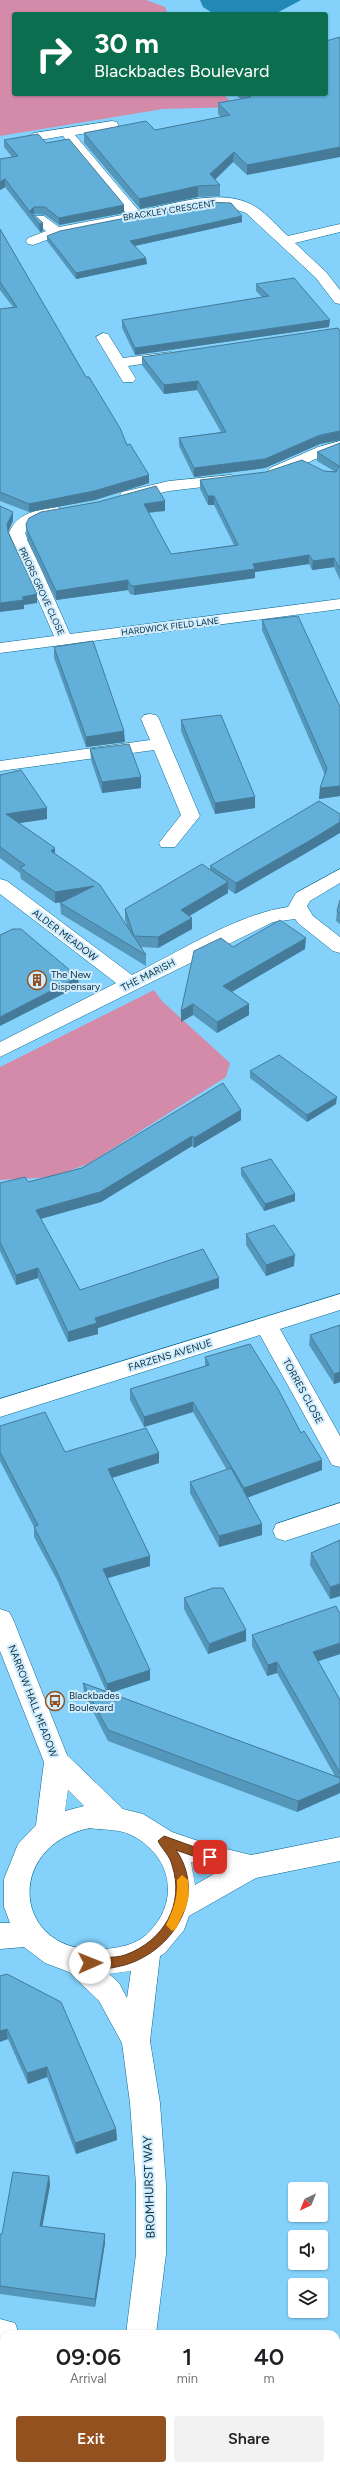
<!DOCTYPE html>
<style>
body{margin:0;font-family:Figtree,sans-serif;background:#f2f2f2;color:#202124;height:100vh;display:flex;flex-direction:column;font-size:15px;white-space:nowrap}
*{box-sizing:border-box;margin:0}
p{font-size:13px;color:#757577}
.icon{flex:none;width:22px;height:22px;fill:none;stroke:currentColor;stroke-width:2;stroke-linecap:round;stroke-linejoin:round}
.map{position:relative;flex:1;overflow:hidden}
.side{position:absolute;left:0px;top:2330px;width:340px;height:140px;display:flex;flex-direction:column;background:#fff;border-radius:12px 12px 0 0;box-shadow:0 1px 3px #0004}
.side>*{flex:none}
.top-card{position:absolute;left:12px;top:12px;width:316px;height:84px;border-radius:4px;box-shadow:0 1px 3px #0004;background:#0b6e4f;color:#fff;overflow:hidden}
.needle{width:26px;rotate:223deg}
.fabs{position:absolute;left:288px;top:2182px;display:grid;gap:8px}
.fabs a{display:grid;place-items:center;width:40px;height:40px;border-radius:4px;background:#fff;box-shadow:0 1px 3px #0004;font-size:20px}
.pin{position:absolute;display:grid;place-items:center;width:34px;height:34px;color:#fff;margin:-17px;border-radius:8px;box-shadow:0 2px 6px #0006}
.me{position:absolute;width:44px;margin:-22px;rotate:89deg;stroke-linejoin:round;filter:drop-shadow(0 0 3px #0008)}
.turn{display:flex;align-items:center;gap:14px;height:84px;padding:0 16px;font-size:18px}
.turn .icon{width:52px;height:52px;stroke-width:2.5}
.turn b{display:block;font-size:28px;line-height:34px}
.eta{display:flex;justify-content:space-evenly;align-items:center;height:68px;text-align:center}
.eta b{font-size:24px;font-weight:600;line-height:28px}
.cta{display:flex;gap:8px;margin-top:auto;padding:8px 16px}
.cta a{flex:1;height:46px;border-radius:4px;background:#935120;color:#fff;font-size:16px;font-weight:600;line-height:46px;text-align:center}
.cta a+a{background:#f2f2f2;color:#202124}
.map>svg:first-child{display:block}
.green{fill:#d38ba9}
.water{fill:#2289b6}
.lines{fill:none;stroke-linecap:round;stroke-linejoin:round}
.minor-casing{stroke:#0b688d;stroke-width:1}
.minor{fill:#fff;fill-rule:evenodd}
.wall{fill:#5497bb}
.shaded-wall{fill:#457b98}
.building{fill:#62b0d9;stroke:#457b98}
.route{fill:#935120;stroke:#603515}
.slow{fill:#f59e0b}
.labels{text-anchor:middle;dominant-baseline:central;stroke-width:4;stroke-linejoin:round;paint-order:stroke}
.far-street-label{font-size:9px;fill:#0d2f3f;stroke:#cfedfe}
.street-label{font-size:10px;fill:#0d2f3f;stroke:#cfedfe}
.poi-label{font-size:10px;fill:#0d2f3f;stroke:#cfedfe;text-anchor:start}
.near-street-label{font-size:12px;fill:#0d2f3f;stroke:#cfedfe}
</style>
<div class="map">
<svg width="340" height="2470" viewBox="0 0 340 2470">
<rect width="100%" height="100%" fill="#84d2fc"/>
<!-- green -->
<path class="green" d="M0,0H146L165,7L168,14H14V94H222L238,107L163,109L0,136Z
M154,990L162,1001L230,1063L226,1077L88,1164L52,1177L0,1180V1067Z"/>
<!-- water -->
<path class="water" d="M200,0H301L275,14H214L203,7Z"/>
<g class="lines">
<defs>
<path id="minor" d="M112,121L117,122L118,125L117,128L75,135L139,211C174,204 223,186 256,207C267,214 278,227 288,236L340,224V232L295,243L326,272L340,290V304L335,303L316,278L246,213L229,207L206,206L60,235L33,245L28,244L26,241L28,238L46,231L32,219L34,216H44L59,227L127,214L63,136L34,141L27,137L34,133Z
M103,333L108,334L123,358L171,352L178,356L171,360L128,366L136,379L133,382H123L96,337Z
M340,441V451C317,455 298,470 276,476L268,471L270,468L318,447Z
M231,475L239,480L237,483L169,491L128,500L120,495L122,492L169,481Z
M58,507L66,512L64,515L33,523L25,533L70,634L340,599V609L0,653V643L54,636L9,533C17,512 38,510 58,507Z
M150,714L156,715L159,719L200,816L175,847H161L159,843L181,815L154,750L0,771V761L150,740L141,719L144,715Z
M340,869V883L310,901L307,906L313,916L340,937V953L333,951L299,924L295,919L273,922L0,1057V1042L116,983L0,894V879L7,881L132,975C179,952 237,914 288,907L296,893Z
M340,1294V1310L280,1329L340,1436V1467L332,1465L260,1335L0,1417V1399Z
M340,1503V1523L285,1541L276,1538L273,1531L276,1524Z
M0,1609L9,1612L13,1619L67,1755L123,1809L143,1814L172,1832L210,1845L251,1855L340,1837V1861L256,1878L189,1916L184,1930L165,1953L160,1956L150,2041L160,2103L166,2185V2254L156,2334H126L136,2254V2185L130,2103L122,2043L99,2001L69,1972L45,1963L24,1947L0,1949V1923H10L4,1907V1879L18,1844L36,1825L44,1762L0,1651ZM68,1790L84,1806L65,1811ZM90,1828C102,1830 118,1829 129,1834C172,1854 182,1902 146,1935C135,1945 118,1948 104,1949C13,1957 2,1846 90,1828ZM191,1862L219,1871L195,1885ZM131,1971L127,1998L119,1983L109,1974Z
M0,2319L15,2323L19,2334H4V2349H0Z
M103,2466H135L134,2470H102Z"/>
</defs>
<!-- minor casing -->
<use href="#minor" class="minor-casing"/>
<!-- minor -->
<use href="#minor" class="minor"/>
</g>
<!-- wall -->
<path class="wall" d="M234,94H326L247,175L233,162L215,180L220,185V196L198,197L140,209L84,143V133L155,130L221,117L218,114V103L241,99Z
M4,140L46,143L124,213L59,225L45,215L34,214L43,231L40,232L5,187L0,190V159L12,157L4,147Z
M242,222L135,246L147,264L76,279L47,241V236Z
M0,229L86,377L127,445L149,475V483L95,500L29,512L0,501V309L13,307L0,290Z
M256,284L329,327L135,355L122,328V320L262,297L256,291Z
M340,331V441V440L320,444L265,468L194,477L179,446V438L221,432L197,390L164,394L142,365V357Z
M340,443V580L334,567L312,570L309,564L255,572V578L134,595L130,594L128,590L56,600L27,540L26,524L165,511L148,513L171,554L234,545L214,505H208L200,489V480L324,471H334L317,461V452Z
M262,620L340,796L319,799L320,788L325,775L262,630Z
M54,647L125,742L86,747L54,658Z
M181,720L255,808L215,814L181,731Z
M90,749L141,777V788L102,793L91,760Z
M0,775L47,808V819L19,823L55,848V854L127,925L125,920V909L210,870V866L308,852L235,894L228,889V893L189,916L192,918V929L158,948L141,947L146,955V966L61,914L60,903L62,902L55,903L21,879L20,873L0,858Z
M340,900V924L336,921L337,911Z
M233,947L305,949L232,992L249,1015L217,1033L193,1015L181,1022V1011Z
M250,1071L336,1104L307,1122L250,1078Z
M241,1110V1120L194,1148L192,1146L101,1202L41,1219L80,1290L219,1288L98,1328V1334L68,1342L38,1278L16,1285L0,1251V1183L28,1182L82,1168Z
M241,1168L295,1201L264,1211L241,1175Z
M246,1234L294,1266L266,1276L246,1245Z
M340,1325V1382L334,1384L309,1345L310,1335Z
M205,1357L322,1470L248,1497L262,1535L219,1547L190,1493V1482L227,1470L193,1412L144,1427L130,1400V1389L205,1366Z
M0,1426L65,1452L159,1453V1463L112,1478L150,1556V1566L108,1578L150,1680L110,1693L335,1776L277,1673L267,1676L252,1646V1635L340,1654L318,1661L340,1700V1793L297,1812L108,1741L84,1694L83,1683L106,1691L57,1580L34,1537V1527L0,1461Z
M340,1540V1596L330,1599L310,1565L311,1553Z
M184,1598L246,1641L208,1654L184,1609Z
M0,1976L116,2129L117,2140L76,2154L47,2077L28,2084L8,2039Z
M49,2176L50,2185L42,2226L105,2234V2243L95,2307L0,2294V2234H2Z"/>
<!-- shaded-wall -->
<path class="shaded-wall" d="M340,147V157L247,175V165Z
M234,152L233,162L210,184V174Z
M5,179V187L0,190V182Z
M198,186V197L140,209L139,199Z
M124,205V213L59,225V218Z
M34,207V214L30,211Z
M242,216V222L130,247V241Z
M43,223V231L40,232L39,224Z
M146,258L147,264L76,279V273Z
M330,320L329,327L135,355V348Z
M198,381L197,390L164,394V385Z
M340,431V440L320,444L265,468L194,477V468Z
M149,475V483L95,500L29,512V504Z
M208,496H214V505H208Z
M165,501V511L144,513V504Z
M13,512V521L8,532L7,524Z
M309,555V564L255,572V578L134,595V586L253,564Z
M334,558V567L312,570L313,561Z
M128,580V590L56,600V591Z
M37,594V603L24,605V609L0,612V603L22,597Z
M124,731L125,742L86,747V737Z
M141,777V788L102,793V782Z
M340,786V796L319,799L320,788Z
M255,797V808L215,814V803Z
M47,808V819L7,825L6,814Z
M340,822V833L308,852L235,894L236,883Z
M55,848V859L51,851Z
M228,882V893L181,921V910Z
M94,886V897L55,903V892Z
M192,918V929L158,948V937Z
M306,938L305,949L223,997V986Z
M78,977L79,986L0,1026V1017Z
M193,1004V1015L181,1022V1011Z
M249,1004V1015L217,1033V1022Z
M337,1097L336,1104L307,1122V1115Z
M241,1110V1120L194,1148V1138Z
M192,1136V1146L101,1202L36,1220V1210Z
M295,1194V1201L264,1211L265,1204Z
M295,1255L294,1266L266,1276V1265Z
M38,1268V1278L16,1285V1275Z
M219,1278V1288L98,1328V1334L68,1342V1332L95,1318Z
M340,1372V1382L334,1384V1374Z
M193,1402V1412L144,1427V1417Z
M159,1453V1463L108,1479V1469Z
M322,1460V1470L244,1499V1488Z
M262,1524V1535L219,1547V1536Z
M150,1556V1566L104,1579L103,1569Z
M340,1584V1596L330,1599V1587Z
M246,1630V1641L208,1654L209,1644Z
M340,1643V1654L313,1663V1652Z
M277,1662V1673L267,1676L268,1665Z
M150,1670V1680L107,1694V1684Z
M340,1783V1793L297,1812L298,1801Z
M7,2029L8,2039L0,2042V2031Z
M47,2067V2077L28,2084L27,2073Z
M116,2129L117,2140L76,2154L75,2143Z
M49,2176L50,2185L41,2234L40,2226Z
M105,2234V2243L95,2307V2299Z
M34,2466H37L36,2470H34Z"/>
<!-- building -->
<path class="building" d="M340,37V147L247,165L234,152L210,174L220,185L198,186L139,199L84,133L146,121L155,130L230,115L218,103L251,97L247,94H326V41Z
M38,134L46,143L69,139L124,205L59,218L45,207H34L30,211L43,223L39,224L5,179L0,182V159L18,156L4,140Z
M206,202L231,203L242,216L130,241L146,258L76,273L47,236L60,231Z
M0,229L86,377H89L120,428L127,445L130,444L149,475L94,491L29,504L0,492V309L17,307L0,282Z
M294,278L330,320L135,348L122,320L269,296L256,284Z
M338,328L340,331V431L320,435L265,459L194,468L179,438L226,432L198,381L164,385L142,357Z
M340,443V569L334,558L313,561L309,555L253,564L255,569L134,586L130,585L128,580L56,591L27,530L26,524L29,518L41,512L98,502L156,486L165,501L144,504L171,554L238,545L214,496H208L200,480L266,472L302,460L324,471L336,472L339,466L317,452Z
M0,506L13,512L7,524L8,532L37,594L22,597L24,600L0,603Z
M298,616L340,707V786L320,788L327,768L262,620Z
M93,641L124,731L86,737L54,647Z
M221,715L255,797L215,803L181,720Z
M129,744L141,777L102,782L90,749Z
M21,770L47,808L6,814L55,848L51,851L100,885L146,955L60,903L94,886L55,892L20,868L25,865L0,847V775Z
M319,801L340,814V822L309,841L236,883L210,866Z
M202,864L228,882L181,910L192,918L158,937L134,936L125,909Z
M340,900V913L337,911Z
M280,920L306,938L223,986L249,1004L217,1022L193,1004L181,1011L194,951L221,938L233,947Z
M13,929H21L78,977L0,1017V935Z
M279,1055L337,1097L307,1115L250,1071Z
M223,1083L241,1110L194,1138L192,1136L100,1192L36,1210L80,1290L203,1249L219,1278L95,1318L97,1323L68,1332L38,1268L16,1275L0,1242V1183L25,1177L28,1182L82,1168Z
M271,1159L295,1194L265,1204L241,1168Z
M274,1225L295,1255L266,1265L246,1234Z
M340,1325V1372L334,1374L310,1335Z
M250,1344L278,1389L301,1433L304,1431L322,1460L244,1488L193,1402L144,1417L130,1389L209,1365L205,1357Z
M45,1412L65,1452L146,1428L159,1453L108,1469L150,1556L103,1569L150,1670L107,1684L56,1570L34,1527L38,1525L0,1452V1426Z
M231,1468L262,1524L219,1536L190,1482Z
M340,1540V1584L330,1587L311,1553Z
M213,1588H223L246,1630L209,1644L184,1598Z
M336,1606L340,1614V1643L313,1652L340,1700V1773L277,1662L268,1665L252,1635Z
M83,1683L340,1778V1783L298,1801L108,1730Z
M7,1974L61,2002L116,2129L75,2143L47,2067L27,2073L7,2029L0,2031V1976Z
M13,2172L49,2176L40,2226L105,2234L95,2299L0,2286V2234H2Z
M4,2413V2466H34V2470H0V2434Z"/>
<!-- route -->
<path class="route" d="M164,1836L214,1854L216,1857L210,1862L176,1850C210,1899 168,1958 116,1967C106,1969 96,1971 86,1967V1960C97,1956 113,1959 125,1955C164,1941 185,1904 172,1865C170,1856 162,1849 158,1841Z"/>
<!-- slow -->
<path class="slow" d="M182,1875L188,1880L189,1895L186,1907L176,1929L172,1931L166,1925C173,1910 178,1898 177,1880Z"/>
<!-- icons -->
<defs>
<symbol id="building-ring" viewBox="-11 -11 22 22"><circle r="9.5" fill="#cfedfe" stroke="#935120" stroke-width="1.5"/><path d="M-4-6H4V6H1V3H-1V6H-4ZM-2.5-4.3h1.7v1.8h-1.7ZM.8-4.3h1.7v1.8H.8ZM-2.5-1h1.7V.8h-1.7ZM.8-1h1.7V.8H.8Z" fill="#935120"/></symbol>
<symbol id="bus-ring" viewBox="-11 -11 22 22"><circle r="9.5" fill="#cfedfe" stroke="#935120" stroke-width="1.5"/><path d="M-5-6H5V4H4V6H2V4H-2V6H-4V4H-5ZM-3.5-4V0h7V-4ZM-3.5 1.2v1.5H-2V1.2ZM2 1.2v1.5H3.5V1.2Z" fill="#935120"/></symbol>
</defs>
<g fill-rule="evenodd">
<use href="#building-ring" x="26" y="969" width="22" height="22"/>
<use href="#bus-ring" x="44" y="1690" width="22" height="22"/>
</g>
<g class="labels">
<!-- far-street labels -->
<g class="far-street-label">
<text transform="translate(169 210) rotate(-9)">BRACKLEY CRESCENT</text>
<text transform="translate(42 591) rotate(65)">PRIORS GROVE CLOSE</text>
<text transform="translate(170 626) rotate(-7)">HARDWICK FIELD LANE</text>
</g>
<!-- street labels -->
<g class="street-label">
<text transform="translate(65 935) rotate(37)">ALDER MEADOW</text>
<text transform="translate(148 975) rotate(-27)">THE MARISH</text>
<text transform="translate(170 1355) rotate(-17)">FARZENS AVENUE</text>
<text transform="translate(303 1391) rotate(61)">TORRES CLOSE</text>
<text transform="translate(33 1701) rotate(69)">NARROW HALL MEADOW</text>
</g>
<!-- poi labels -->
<g class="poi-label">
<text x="51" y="974">The New<tspan x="51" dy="12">Dispensary</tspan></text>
<text x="69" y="1695">Blackbades<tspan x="69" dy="12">Boulevard</tspan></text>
</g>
<!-- near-street labels -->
<g class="near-street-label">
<text transform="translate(149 2187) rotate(-92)">BROMHURST WAY</text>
</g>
</g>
</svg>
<div class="fabs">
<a><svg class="needle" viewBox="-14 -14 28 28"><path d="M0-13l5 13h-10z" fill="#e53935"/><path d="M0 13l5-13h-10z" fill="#757577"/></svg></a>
<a><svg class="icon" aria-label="sound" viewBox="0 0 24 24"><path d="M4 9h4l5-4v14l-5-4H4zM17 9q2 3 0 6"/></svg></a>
<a><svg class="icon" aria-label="layers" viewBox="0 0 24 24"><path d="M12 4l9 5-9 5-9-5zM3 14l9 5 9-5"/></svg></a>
</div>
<div class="pin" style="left:210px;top:1857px;background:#d93025"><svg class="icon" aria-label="arrive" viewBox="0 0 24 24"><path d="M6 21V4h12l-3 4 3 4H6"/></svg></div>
<svg class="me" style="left:90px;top:1963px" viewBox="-20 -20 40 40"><circle r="19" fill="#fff"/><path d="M0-13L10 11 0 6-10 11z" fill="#935120"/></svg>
<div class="top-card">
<div class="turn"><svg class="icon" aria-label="right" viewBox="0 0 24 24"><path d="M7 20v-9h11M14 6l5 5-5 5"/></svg><div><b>30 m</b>Blackbades Boulevard</div></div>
</div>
<section class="side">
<div class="eta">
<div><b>09:06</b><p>Arrival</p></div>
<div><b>1</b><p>min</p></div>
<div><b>40</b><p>m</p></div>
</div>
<div class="cta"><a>Exit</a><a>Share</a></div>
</section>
</div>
